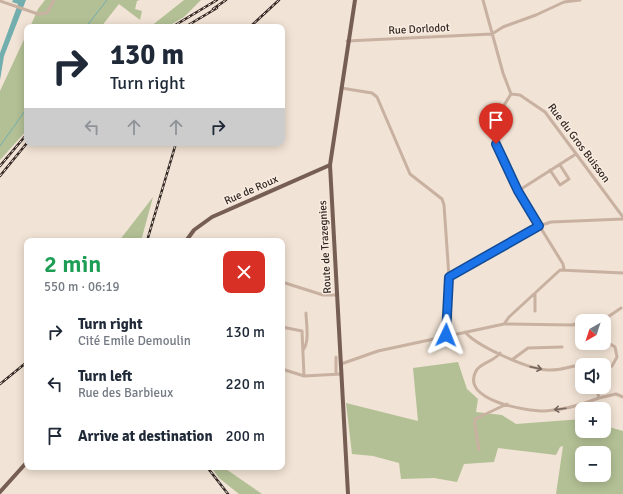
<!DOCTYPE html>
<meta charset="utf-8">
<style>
body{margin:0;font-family:Signika,sans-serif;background:#f6f6f7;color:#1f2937;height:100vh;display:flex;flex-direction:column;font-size:15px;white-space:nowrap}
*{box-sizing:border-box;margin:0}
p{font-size:13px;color:#747a83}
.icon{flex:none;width:22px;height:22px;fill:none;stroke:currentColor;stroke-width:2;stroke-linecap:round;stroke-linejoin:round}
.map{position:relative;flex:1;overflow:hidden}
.panel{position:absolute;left:24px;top:238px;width:261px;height:232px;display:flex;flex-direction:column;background:#fff;border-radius:8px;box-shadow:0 2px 10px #0003}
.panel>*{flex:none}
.hud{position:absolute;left:24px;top:24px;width:261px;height:122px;border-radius:8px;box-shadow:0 2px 10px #0003;background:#fff;color:#1f2937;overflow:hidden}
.needle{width:26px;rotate:219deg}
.tools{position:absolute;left:575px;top:314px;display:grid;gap:8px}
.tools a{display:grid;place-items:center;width:36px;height:36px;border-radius:8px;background:#fff;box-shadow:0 2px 10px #0003;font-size:20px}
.pin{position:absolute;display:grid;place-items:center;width:34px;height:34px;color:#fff;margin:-41px -17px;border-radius:50% 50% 50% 0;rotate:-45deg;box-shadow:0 0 4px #0007}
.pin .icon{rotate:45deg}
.me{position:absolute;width:44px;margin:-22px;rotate:2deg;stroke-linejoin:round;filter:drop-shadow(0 0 3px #0008)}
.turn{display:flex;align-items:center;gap:14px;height:84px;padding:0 20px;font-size:18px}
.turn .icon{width:52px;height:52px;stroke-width:2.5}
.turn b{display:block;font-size:28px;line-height:34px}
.lanes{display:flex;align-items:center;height:38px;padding:0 20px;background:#0003;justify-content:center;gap:20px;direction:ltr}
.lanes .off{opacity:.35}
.round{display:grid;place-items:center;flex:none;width:42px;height:42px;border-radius:8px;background:#f6f6f7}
.headline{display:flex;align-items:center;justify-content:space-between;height:68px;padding:0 20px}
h1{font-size:24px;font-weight:600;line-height:30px;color:#1e9e55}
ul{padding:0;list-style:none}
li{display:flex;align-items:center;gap:12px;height:52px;padding:0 20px}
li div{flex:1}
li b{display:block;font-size:15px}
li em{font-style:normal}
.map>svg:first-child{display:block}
.green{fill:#b3c095;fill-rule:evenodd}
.water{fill:#73aeae}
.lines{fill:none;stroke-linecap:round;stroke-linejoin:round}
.stream{stroke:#73aeae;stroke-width:1}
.minor{stroke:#c9b1a1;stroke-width:3}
.major{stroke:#765e54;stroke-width:4}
.rail-casing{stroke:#332824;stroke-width:2.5}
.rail{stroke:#f9ede1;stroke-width:1;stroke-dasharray:3;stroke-linecap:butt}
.oneway{stroke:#76665c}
.route-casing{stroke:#114b97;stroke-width:10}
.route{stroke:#1a73e8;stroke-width:7}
.labels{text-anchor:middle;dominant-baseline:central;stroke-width:3;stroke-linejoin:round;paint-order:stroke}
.street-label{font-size:11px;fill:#332824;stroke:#f9ede1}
</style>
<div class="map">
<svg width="623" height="494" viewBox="0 0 623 494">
<rect width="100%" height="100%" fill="#f1e3d5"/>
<!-- green -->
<path class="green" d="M45,0H140L137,1L135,9L142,11L140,20L119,4L101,27H30L38,9Z
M184,0H201L184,17L167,27H150Z
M27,33V130L0,160V91Z
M153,197L141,241H119Z
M458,362L467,389L478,399L476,412L502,415L516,424L582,419V431H596L592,433L604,431V429L609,427L623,431V494H556L563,446L560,447L556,455L498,448L494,462L464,464L457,482L434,478L401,479L399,463L373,456L352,454L346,403L418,421L413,368ZM582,453H604V475H582Z
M211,467H223L262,494H239L219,478Z"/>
<!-- water -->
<path class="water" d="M13,0H26L4,56L0,80V53L18,4L12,2Z"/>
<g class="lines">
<!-- stream -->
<path class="stream" d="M86,27L107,0
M0,146L27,108"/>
<!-- minor -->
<path class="minor" d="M483,0L503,73L511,94L496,118L494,124V139L518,191L563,264L564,269
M0,1L38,14L47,13L54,0
M347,41L492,34L503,27L536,15L564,2L580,0
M341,88L372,93L377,97L410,174L442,199L444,205L449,277L447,335
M511,94L520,95L545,112L623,217
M550,170L560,185L569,179L560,165
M518,191L576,154
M449,277L539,226L551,222L623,219
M282,282L323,295H337
M535,293V311
M602,321L621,308
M504,324L509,317L560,270L623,273
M575,325L582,329
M282,327L302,331
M302,331L304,376
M465,332C478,347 528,369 548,370C560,371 570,366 582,365
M604,340L615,347L617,357L612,366L604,370
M303,350C310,342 306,322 306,313
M500,353C494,362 481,362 476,371C460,401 527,411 545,411C564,410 581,405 599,398L596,387
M336,357V374
M513,359L528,348L562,347
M341,364L378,351L504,324L572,325L582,322
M282,369L304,376L341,374
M599,398L616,394L623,397
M479,450L475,425V419L507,404"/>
<!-- major -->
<path class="major" d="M186,241L194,230L212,217L330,165
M0,492L27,462
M348,494L330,165L355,0"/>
<defs>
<path id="rail" d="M213,9L226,0
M172,27L217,0
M185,27L217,8
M250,27L279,0
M0,166L27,134
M0,176L27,143
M147,241L176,143
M0,384L27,362
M207,467L228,494"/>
</defs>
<!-- rail casing -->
<use href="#rail" class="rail-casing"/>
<!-- rail -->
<use href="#rail" class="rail"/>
</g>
<!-- one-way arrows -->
<defs><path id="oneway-shaft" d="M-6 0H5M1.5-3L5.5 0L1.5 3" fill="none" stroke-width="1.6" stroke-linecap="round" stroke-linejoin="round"/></defs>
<g class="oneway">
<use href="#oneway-shaft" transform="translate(536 368) rotate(12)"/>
<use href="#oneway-shaft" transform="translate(560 409) rotate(173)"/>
</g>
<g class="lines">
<defs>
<path id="route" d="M446,335L449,277L539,226L518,191L496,144"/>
</defs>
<!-- route casing -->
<use href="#route" class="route-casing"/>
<!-- route -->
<use href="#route" class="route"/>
</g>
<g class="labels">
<!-- street labels -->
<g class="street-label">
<text transform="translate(419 29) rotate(-3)">Rue Dorlodot</text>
<text transform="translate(579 143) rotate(53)">Rue du Gros Buisson</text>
<text transform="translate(251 190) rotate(-24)">Rue de Roux</text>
<text transform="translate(325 247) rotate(-93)">Route de Trazegnies</text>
</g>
</g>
</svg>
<div class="tools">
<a><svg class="needle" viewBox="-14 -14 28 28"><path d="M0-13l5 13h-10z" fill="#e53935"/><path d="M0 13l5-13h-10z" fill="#747a83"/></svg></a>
<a><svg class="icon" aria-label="sound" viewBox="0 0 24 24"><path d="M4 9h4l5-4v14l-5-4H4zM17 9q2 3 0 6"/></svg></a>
<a>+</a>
<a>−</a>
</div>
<div class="pin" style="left:496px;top:144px;background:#d93025"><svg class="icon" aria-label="arrive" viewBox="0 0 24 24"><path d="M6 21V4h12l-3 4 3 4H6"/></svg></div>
<svg class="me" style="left:446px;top:335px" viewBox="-20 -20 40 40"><path d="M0-17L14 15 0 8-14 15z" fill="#1a73e8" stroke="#fff" stroke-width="4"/></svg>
<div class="hud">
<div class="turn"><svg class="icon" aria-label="right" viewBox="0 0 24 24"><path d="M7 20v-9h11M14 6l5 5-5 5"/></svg><div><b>130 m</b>Turn right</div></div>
<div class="lanes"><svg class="icon off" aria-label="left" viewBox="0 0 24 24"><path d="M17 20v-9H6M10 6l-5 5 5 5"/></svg><svg class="icon off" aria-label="ahead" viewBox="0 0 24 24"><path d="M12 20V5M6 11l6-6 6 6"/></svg><svg class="icon off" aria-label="ahead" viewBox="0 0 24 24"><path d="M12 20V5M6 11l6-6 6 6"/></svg><svg class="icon" aria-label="right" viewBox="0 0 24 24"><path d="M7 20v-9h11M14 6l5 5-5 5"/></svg></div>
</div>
<section class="panel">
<div class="headline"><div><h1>2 min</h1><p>550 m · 06:19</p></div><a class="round" style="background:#d93025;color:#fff"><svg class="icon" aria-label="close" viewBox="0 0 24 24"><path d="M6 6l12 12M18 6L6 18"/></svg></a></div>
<ul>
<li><svg class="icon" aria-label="right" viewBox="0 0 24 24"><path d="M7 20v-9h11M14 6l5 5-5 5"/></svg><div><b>Turn right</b><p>Cité Emile Demoulin</p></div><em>130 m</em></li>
<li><svg class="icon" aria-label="left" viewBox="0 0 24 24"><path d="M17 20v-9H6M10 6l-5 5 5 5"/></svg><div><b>Turn left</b><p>Rue des Barbieux</p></div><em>220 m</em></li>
<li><svg class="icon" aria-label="arrive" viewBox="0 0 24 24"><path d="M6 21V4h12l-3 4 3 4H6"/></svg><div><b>Arrive at destination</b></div><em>200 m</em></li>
</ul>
</section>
</div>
